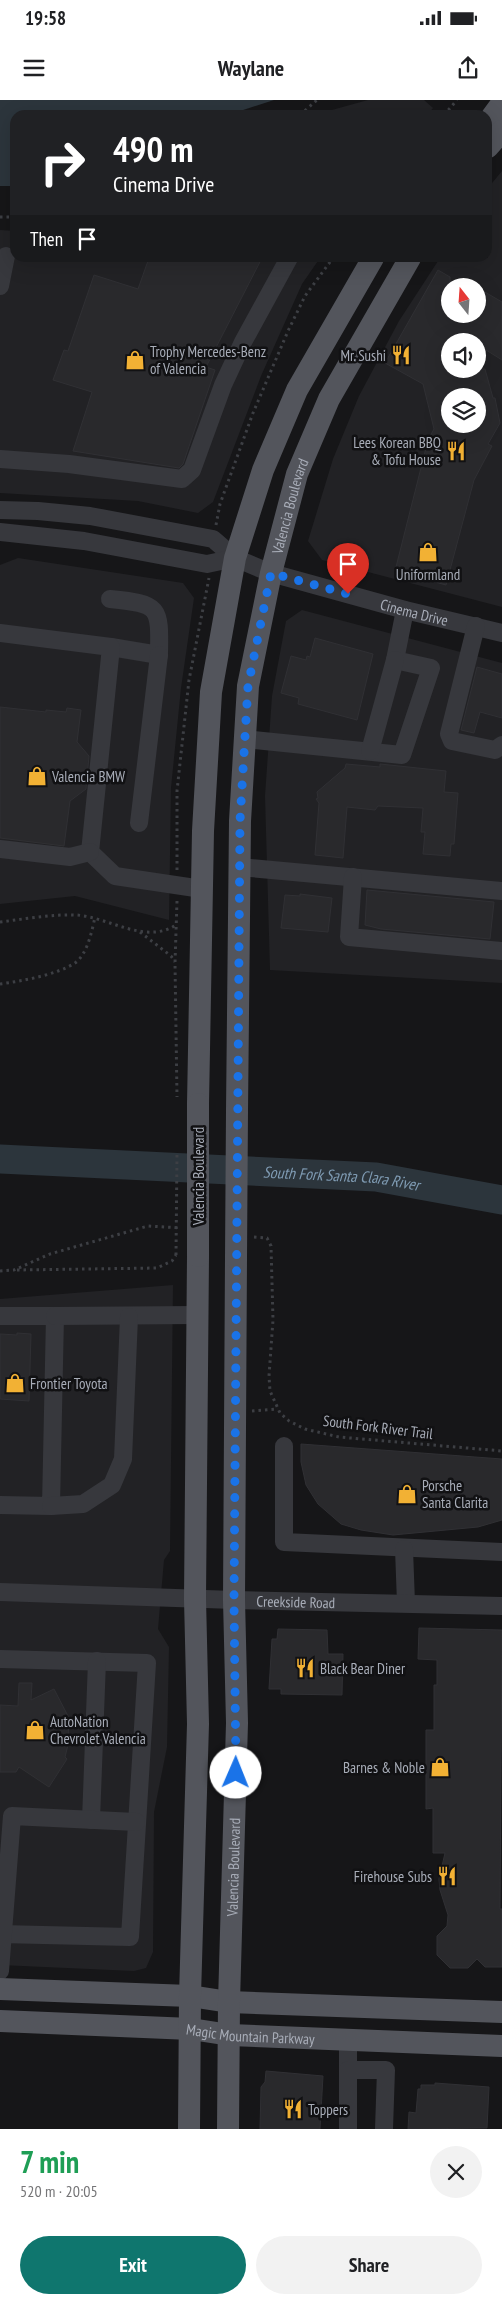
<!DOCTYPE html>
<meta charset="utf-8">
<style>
body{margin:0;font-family:"PT Sans Narrow",sans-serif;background:#f2f2f2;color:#202124;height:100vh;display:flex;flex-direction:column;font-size:19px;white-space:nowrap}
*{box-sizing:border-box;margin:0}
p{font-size:16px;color:#757577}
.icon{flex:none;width:28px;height:28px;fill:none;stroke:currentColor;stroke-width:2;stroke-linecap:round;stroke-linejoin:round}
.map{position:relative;height:2029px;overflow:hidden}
.sheet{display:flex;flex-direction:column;background:#fff;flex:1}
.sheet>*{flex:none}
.hud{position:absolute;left:10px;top:10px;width:482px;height:152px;border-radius:15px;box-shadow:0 5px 20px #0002;background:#202124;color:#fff;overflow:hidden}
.needle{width:32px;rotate:343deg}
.tools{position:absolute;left:441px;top:178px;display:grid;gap:10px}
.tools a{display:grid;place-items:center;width:45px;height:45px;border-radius:50%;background:#fff;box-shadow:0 5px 20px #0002;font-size:25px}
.pin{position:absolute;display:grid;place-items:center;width:42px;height:42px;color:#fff;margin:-51px -21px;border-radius:50% 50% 50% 0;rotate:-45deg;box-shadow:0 0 5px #0007}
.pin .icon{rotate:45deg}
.me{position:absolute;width:55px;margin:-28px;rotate:1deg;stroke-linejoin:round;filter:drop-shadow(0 0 4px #0008)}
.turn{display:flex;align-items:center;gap:18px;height:105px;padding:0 20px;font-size:22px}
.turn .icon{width:65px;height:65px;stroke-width:2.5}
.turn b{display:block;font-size:35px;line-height:42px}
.then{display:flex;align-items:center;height:48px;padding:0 20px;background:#0003;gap:10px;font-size:19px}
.round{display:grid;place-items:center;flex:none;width:52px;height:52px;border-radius:26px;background:#f2f2f2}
.head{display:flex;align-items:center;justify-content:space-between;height:85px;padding:0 20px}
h1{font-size:30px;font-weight:800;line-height:38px;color:#1e9e55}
.cta{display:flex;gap:10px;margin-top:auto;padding:10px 20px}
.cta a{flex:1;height:58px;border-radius:30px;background:#0f766e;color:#fff;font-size:20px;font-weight:800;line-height:58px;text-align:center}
.cta a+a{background:#f2f2f2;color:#202124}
.status{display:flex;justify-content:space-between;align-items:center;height:35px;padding:0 25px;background:#fff;direction:ltr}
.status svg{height:14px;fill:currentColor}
header{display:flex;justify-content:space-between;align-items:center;height:65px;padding:0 20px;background:#fff;font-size:22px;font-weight:800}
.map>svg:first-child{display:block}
.built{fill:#222225;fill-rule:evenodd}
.water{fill:#2c353c}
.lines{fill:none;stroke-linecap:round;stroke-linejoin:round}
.river{stroke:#2c353c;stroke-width:29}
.building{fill:#29292c;stroke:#303034;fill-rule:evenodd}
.path{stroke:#3d3f44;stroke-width:3;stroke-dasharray:2.5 4;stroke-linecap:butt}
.minor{stroke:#37383d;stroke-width:18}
.major{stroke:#53555c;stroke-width:22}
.path-bridge{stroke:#3d3f44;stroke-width:3;stroke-dasharray:2.5 4;stroke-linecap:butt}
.major-bridge{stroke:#53555c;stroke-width:22}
.route{stroke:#1a73e8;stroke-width:9;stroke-dasharray:0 16.2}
.labels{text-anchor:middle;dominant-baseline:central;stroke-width:5;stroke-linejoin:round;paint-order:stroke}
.poi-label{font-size:15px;fill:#a8adb8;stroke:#111113;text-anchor:start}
.street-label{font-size:15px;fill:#a8adb8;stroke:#111113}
.water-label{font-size:16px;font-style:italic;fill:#7f9bb3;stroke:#111113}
</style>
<div class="status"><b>19:58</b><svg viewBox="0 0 49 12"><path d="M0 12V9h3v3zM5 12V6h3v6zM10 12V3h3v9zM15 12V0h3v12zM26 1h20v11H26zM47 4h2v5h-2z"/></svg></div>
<header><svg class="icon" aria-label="menu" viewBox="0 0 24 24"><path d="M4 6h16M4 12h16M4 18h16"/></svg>Waylane<svg class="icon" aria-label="share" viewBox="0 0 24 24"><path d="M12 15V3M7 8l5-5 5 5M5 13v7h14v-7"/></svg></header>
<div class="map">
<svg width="502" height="2029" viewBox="0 0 502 2029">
<rect width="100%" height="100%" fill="#161618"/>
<!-- built -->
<path class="built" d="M368,0H424L433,8L427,15H327L332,10Z
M502,71V507L322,460L308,441L333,359L359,296L399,221L440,158H488V88ZM450,186H478V214H450ZM450,241H478V269H450ZM450,296H478V324H450Z
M0,130L15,131V158H320L302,184L261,276L213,402L198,413L138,401L0,393Z
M18,458L183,483L194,498L181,588L171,688L169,820L75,796L0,804V465Z
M302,510L502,563V883L270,870L265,696L272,596L286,521Z
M173,1185L170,1451L164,1460L158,1529L169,1547L167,1647L154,1712L153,1852L146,1868L134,1871L0,1865V1199Z"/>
<!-- water -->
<path class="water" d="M0,0H274L228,15H15V86H0Z"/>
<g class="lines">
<!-- river -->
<path class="river" id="s1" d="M0,1059L376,1077L502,1100"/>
</g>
<!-- building -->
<path class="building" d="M149,158H262L206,267L215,270L183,364L179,368L73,351L92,292L53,280L64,250L68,251L94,175L138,189Z
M438,170L450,177V214H478V188L502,202V260L478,245V241H450V269H485L493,298H495L500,323L488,344L492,346L474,380L446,485L395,471L428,340L434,329L423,284L385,263ZM450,296H478V324H450Z
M315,538L373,554L357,620L298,604L299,598L281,593L291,556L306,560L307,556L310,557Z
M477,567L502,574V618L480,612L474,633L461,630Z
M0,607L46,612V610L66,612L67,608L81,610L77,642L89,656L86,689L70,701L64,746L0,738Z
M346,664L380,667V664L446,671L444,692L458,693L454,744H451L450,756L423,754L425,732H421L423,708L378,706L375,710L347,707L343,758L315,755L319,703L316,699L318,698L317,692L345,668Z
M367,790L494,802L490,839L381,829L365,825Z
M300,794L332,798L328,832L281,828L285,795L300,796Z
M17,1233L31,1234L29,1301L0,1299V1234L17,1235Z
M301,1344L502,1359V1420L478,1427L393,1435L361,1430L341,1424L318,1404L306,1385L301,1362Z
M419,1528L502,1530L500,1809H502V1867H485L477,1859L468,1868H450L437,1855V1836L447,1826L448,1815L440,1790L439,1779L445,1753H433V1708L426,1709V1630H434V1585H437V1560L418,1559Z
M278,1529L327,1530L328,1554H343L342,1595L281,1594V1589H269L272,1539H277Z
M19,1583H32L31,1600L54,1589L68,1616L69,1641L65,1657L67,1659L49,1687L19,1667L16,1672H0V1605L18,1606Z
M266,1971L323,1976L320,2029H260L261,1987L265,1982Z
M435,1983L489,1987L487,2028L408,2029L409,2012L416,2013L418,1989H421V1985H435Z"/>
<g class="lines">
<!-- path -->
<path class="path" d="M300,15L317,0
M444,15L457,0
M0,117H15
M216,425L220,404L253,313L288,231L305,196L333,158
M177,770V691L189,580L209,478
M177,801L175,863L177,997
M0,822C25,819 51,814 76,815C109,817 145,845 176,825
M140,832L171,856L175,862
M0,884C22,881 56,875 75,863C87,855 92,831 95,817
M254,1137L267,1138L271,1146L273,1220L269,1276L270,1291L280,1313L289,1321L305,1329L339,1337L502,1351
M17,1170L157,1168L172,1161L176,1155
M0,1171L14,1170L50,1154L148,1126L181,1128
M252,1311L278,1309"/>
<!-- minor -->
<g class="minor">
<path d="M0,186L6,156"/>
<path d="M0,359L69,364L182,379L192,370L223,285L243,242L289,158"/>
<path id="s2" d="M0,410L38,411L90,416L213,439L235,458L271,473L405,510L502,533"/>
<path d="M0,432L84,441L207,464L235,458"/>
<path d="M110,499C160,504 160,506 159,555L111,547"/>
<path d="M476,526L449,634L452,641L495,650L502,645"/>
<path d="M0,533L111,547L90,752L115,776L202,789"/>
<path d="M244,639L402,655L431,568L395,560L405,510"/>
<path d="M370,651L395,560"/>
<path d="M139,723L159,555"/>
<path d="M0,749L70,757L90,752"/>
<path d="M239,767L502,791"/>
<path d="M353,777L349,837L502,851"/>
<path d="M0,1216H55L51,1406L0,1405"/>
<path d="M55,1216L197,1215"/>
<path d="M284,1346V1442L502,1452"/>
<path d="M51,1406L83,1404L112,1385L123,1359L129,1217"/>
<path d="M404,1449L406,1503"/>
<path id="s3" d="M0,1492L234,1500L502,1506"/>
<path d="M0,1559L147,1563L130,1837L0,1834"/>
<path d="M91,1720L97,1561"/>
<path d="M0,1871L12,1716L136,1722"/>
<path d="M348,1940V1970"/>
<path d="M348,2029V1970H386L384,2029"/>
</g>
<!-- major -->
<g class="major">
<path d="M488,22L502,3"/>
<path d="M488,47L502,31"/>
<path d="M198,1004L203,731L211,592L235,458L263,370L297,290L373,158"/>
<path id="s4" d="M237,1011L240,721L248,586L271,473L297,374L329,299L410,158"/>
<path d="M0,1889L190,1896L229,1902L502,1912"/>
<path id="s5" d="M0,1921L191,1929L230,1935L502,1946"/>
<path d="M189,2029L190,1896L198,1624L195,1499L198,1156"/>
<path id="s6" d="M228,2029L229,1902L237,1623L234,1500L236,1158"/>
</g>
<!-- path-bridge -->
<path class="path-bridge" d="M176,1155L177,1053"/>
<!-- major-bridge -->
<path class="major-bridge" d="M198,1156V1004
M236,1158L237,1011"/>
</g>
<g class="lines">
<!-- route -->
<path class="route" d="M236,1673L234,1500L240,721L248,586L271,473L348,494"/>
</g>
<!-- icons -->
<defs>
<symbol id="restaurant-bare" viewBox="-9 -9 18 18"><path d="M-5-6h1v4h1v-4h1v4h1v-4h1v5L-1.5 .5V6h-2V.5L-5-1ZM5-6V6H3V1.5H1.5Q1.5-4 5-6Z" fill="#f2b134" stroke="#111113" stroke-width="2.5" paint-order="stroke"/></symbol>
<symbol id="shop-bare" viewBox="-9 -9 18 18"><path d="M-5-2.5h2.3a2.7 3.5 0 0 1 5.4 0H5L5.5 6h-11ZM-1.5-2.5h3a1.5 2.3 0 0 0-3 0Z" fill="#f2b134" stroke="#111113" stroke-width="2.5" paint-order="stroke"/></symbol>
</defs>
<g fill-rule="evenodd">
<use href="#restaurant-bare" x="387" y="241" width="28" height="28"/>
<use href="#shop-bare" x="121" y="246" width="28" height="28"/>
<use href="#restaurant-bare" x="442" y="337" width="28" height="28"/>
<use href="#shop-bare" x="414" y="438" width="28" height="28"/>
<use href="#shop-bare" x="23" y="662" width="28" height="28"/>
<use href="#shop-bare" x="1" y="1269" width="28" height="28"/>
<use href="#shop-bare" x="393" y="1380" width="28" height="28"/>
<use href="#restaurant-bare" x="291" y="1554" width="28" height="28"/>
<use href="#shop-bare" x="21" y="1616" width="28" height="28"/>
<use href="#shop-bare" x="426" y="1653" width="28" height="28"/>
<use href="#restaurant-bare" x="433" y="1762" width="28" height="28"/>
<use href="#restaurant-bare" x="279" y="1995" width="28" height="28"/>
</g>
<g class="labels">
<!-- poi labels -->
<g class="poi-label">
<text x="150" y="251">Trophy Mercedes-Benz<tspan x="150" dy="17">of Valencia</tspan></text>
<text x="386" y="255" text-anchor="end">Mr. Sushi</text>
<text x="441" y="342" text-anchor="end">Lees Korean BBQ<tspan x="441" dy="17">&amp; Tofu House</tspan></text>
<text x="428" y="474" text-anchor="middle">Uniformland</text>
<text x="52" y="676">Valencia BMW</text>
<text x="30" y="1283">Frontier Toyota</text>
<text x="422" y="1385">Porsche<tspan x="422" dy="17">Santa Clarita</tspan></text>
<text x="320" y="1568">Black Bear Diner</text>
<text x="50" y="1621">AutoNation<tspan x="50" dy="17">Chevrolet Valencia</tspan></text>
<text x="425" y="1667" text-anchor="end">Barnes &amp; Noble</text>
<text x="432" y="1776" text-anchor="end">Firehouse Subs</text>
<text x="308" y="2009">Toppers</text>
</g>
<!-- street labels -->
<g class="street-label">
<text stroke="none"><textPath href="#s4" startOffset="610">Valencia Boulevard</textPath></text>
<text stroke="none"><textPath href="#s2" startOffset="432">Cinema Drive</textPath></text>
<text transform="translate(198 1076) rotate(-90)">Valencia Boulevard</text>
<text transform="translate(378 1327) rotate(7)">South Fork River Trail</text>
<text stroke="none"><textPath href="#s3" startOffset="296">Creekside Road</textPath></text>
<text stroke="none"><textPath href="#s6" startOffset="262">Valencia Boulevard</textPath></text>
<text stroke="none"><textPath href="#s5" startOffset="251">Magic Mountain Parkway</textPath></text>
</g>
<!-- water labels -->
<g class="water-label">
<text stroke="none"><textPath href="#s1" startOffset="342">South Fork Santa Clara River</textPath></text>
</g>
</g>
</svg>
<div class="tools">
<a><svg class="needle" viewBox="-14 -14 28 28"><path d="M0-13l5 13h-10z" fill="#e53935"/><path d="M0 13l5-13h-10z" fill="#757577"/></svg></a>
<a><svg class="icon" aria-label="sound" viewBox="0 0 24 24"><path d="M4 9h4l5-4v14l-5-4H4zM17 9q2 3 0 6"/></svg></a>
<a><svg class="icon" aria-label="layers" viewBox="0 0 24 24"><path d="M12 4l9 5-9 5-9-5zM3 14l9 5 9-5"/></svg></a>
</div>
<div class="pin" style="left:348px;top:494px;background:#d93025"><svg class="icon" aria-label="arrive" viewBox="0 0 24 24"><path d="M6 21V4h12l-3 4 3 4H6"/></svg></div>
<svg class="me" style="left:236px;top:1673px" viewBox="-20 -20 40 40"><circle r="19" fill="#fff"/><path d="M0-13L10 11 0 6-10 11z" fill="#1a73e8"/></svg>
<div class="hud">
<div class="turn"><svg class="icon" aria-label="right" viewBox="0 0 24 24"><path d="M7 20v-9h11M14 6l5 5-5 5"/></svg><div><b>490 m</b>Cinema Drive</div></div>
<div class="then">Then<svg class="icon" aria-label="arrive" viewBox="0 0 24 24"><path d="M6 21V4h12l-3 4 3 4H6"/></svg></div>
</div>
</div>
<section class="sheet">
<div class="head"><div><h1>7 min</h1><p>520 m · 20:05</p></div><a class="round"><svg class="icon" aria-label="close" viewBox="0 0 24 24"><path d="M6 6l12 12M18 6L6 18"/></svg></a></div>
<div class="cta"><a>Exit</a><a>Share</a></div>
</section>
